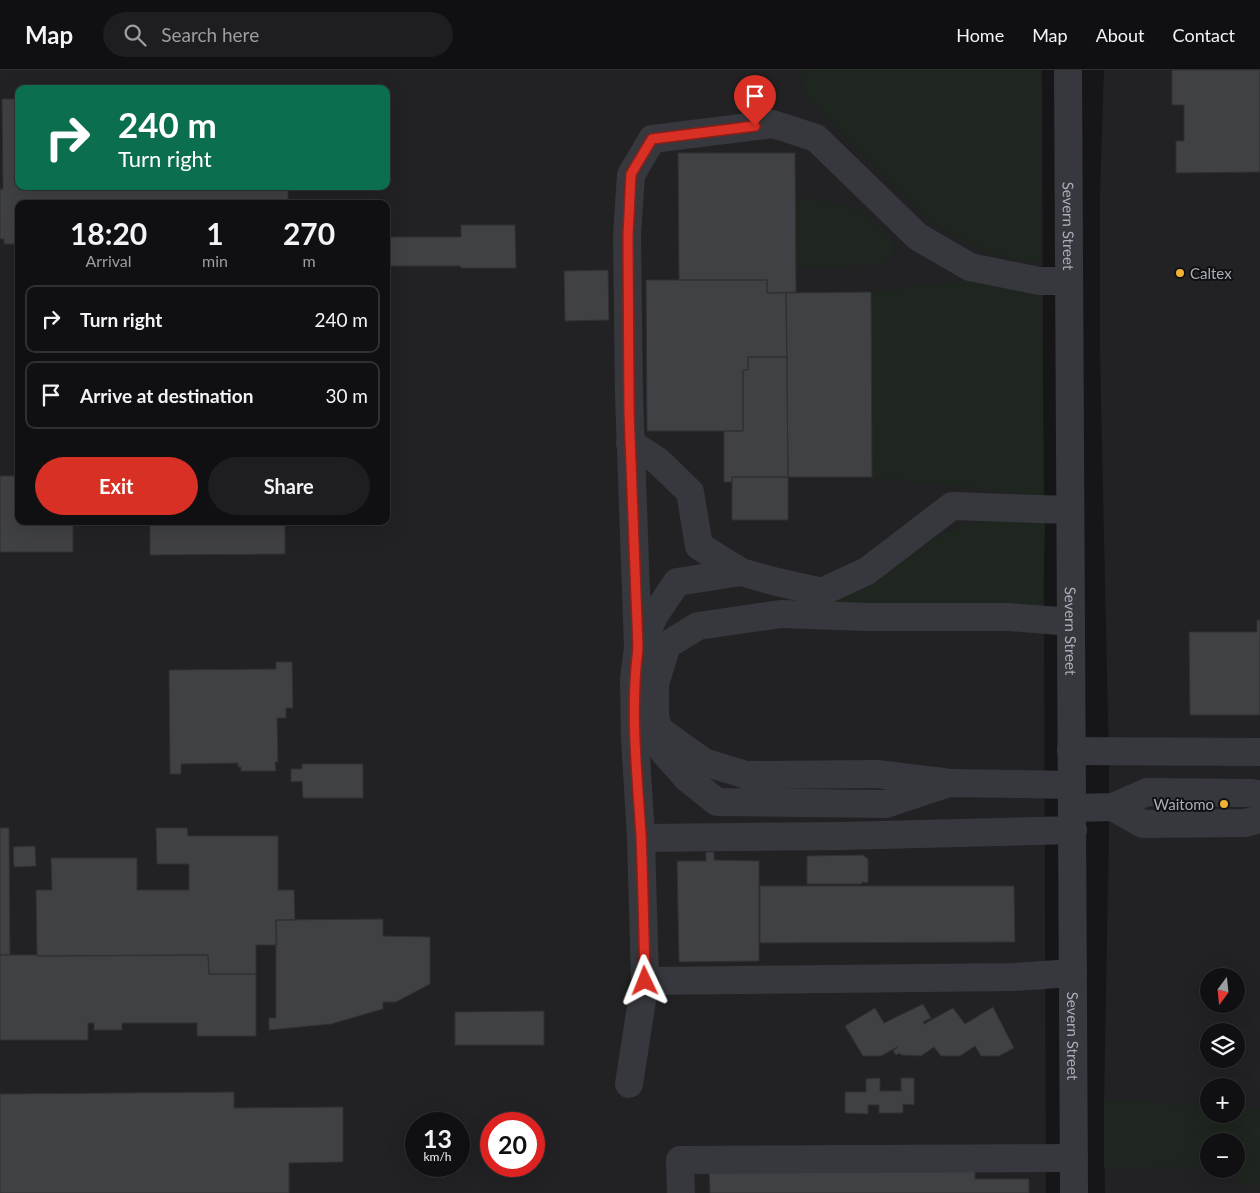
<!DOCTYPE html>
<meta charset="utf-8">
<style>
body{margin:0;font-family:Lato,sans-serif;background:#1e1e20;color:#f1f3f6;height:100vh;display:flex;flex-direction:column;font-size:19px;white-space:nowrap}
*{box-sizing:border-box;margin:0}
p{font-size:16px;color:#9c9d9f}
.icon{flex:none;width:28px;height:28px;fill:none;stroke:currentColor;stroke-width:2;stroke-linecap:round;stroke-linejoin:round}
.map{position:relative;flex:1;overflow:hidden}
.drawer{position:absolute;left:15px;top:130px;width:375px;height:325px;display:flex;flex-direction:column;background:#101012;border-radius:10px;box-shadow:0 5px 20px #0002,0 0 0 1px #303032}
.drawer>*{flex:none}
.guide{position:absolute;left:15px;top:15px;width:375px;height:105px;border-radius:10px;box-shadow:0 5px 20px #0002,0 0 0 1px #303032;background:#0b6e4f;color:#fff;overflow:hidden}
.needle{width:32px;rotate:195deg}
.controls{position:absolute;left:1200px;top:898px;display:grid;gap:10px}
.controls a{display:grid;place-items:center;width:45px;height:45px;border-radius:50%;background:#101012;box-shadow:0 5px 20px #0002,0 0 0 1px #303032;font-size:25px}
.speed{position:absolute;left:405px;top:1042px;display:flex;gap:10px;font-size:25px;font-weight:700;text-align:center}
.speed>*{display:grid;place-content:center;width:65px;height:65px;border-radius:50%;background:#101012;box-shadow:0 5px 20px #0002,0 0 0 1px #303032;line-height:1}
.speed small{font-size:12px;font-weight:400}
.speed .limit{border:8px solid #d22;background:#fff;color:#111}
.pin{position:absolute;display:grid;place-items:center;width:42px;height:42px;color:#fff;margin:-51px -21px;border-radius:50% 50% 50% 0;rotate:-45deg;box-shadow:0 0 5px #0007}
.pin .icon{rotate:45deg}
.me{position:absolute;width:55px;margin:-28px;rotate:358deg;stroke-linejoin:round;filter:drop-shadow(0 0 4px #0008)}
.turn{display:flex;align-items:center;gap:18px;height:105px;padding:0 20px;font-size:22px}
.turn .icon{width:65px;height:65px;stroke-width:2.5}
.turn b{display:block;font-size:35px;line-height:42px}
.eta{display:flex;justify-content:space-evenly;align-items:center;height:85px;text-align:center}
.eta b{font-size:30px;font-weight:700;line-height:35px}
.cta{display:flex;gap:10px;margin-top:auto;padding:10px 20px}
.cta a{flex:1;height:58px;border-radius:30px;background:#d93025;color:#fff;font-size:20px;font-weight:700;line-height:58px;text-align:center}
.cta a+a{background:#1e1e20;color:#f1f3f6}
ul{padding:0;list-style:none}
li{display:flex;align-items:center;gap:15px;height:68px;margin:0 10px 8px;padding:0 10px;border:2px solid #303032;border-radius:10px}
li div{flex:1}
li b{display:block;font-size:19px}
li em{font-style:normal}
header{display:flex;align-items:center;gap:30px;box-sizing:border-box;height:70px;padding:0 25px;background:#101012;border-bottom:1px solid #303032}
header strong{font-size:24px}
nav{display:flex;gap:28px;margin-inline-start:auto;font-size:18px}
.search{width:350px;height:45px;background:#1e1e20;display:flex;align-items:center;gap:12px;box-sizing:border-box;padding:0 18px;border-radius:28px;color:#9c9d9f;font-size:19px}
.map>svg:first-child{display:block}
.built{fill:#222225;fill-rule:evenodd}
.green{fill:#1e261f}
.building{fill:#404145;stroke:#303034}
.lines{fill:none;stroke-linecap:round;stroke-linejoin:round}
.minor{stroke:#37383d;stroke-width:28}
.route-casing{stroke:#8d1f18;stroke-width:12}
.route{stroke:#d93025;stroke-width:9}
.poi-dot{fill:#f2b134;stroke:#111113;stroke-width:2}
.labels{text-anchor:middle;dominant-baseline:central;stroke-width:4;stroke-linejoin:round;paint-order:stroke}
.street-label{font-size:15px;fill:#a8adb8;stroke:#111113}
.poi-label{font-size:15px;fill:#a8adb8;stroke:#111113;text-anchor:start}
</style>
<header>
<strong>Map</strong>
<div class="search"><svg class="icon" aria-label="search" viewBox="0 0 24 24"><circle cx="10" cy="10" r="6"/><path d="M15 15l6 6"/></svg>Search here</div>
<nav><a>Home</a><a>Map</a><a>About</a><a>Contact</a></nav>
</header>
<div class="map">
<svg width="1260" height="1123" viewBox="0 0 1260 1123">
<rect width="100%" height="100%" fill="#161618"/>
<!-- built -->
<path class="built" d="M0,0H1042L1046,1123H0ZM19,19H386V116H19ZM19,134H386V451H19ZM416,1054H459V1096H416ZM491,1054H534V1096H491Z
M1104,0H1260V1123H1105L1104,1030L1109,761V694L1100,285V122ZM1209,906H1236V934H1209ZM1209,961H1236V989H1209ZM1209,1016H1236V1044H1209ZM1209,1071H1236V1099H1209Z"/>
<!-- green -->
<path class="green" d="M802,0H1041L1042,194L989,183L933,153L803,22Z
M795,127L839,133L864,143L883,158L892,171L894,183L890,189L883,194L796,198Z
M968,210L1042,223L1044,426L872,407L871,222Z
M975,450L1045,452L1043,537H824L848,525L935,468Z
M1104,1030L1209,1036V1044H1236V1037L1260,1039V1115H1241L1231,1099H1236V1071H1209V1097L1104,1099Z"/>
<!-- building -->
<path class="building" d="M1172,0H1260V102L1176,103V71H1184V35H1172Z
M2,29H19V116H288V134H19V174H4V169H0V119H3Z
M678,83H795L796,222L767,223V210H679Z
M461,155H515L516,198H461L460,196H386V167H461Z
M608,200L609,250L565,251L564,201Z
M646,210H767V223H786L787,287H748V300H743V361H647Z
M871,222L872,407H788L786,223Z
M748,287H787L788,407H732V412H724V361H743V300H748Z
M0,406H19V451H73V482H0Z
M732,407H788V450H732Z
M150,451H285V484L150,485Z
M1257,550H1260V645H1190L1189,562H1257Z
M276,592H292L293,638H286V648H277L278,692H275L276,701H241V697H238V693L181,694V704H170L169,600L276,599Z
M302,694H363V728H303L302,711L291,712V699H302Z
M0,758H9L10,885H0Z
M156,758H187L188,766H278V820H294L295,850H276L277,875H256V904H209L208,885L37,886L36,820H52L51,788H137V820H189V794H157Z
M35,776L36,796L14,797L13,777Z
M706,782H714V790L759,791V891L679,892L677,791H706Z
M863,785L868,789V813L862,812V814H807V786Z
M760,816H1014L1015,872L760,873Z
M383,849V866L430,867V914L396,932H383V939L331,954L269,960V948H276V850Z
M0,885H36L37,886L208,885L209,904H256V966H197V953H122V960H94V953H88V970H0Z
M923,934L931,948L923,952L924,954L953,938L965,954L993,937L1014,978L999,986H981L975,976L960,986H941L934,977L921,986L901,985L900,983L896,985L893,980L897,978V977L881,986H863L845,956L875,938L884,953Z
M544,941V975H455V942Z
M880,1008V1021H901V1008H914V1035L903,1034V1043H879V1035H868V1044L845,1043V1022H866V1009Z
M234,1022V1038L343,1037V1092L289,1093V1123H0V1024Z
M975,1096V1109H1029V1123H710L709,1097Z"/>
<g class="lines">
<!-- minor -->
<g class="minor">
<path id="s1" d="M1068,0L1074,1123"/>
<path d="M630,373L658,391L690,422L699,476L741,502L773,511L822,522L867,501L952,436L1070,440"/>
<path d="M1071,552L1009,547H867L781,544L698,556L667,575L655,614V645L663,681L687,708L717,732L886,734L949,713L1072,715"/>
<path d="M640,578L654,546L677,512L741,502"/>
<path d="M659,660L704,692L746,705L877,704L943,712"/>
<path d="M1071,681L1260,682"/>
<path d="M1113,737L1143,754L1245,753L1260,749"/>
<path d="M1072,738L1113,737L1147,722L1252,723L1260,725"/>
<path d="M641,768L841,766L1073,760"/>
<path d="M645,911L1014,907L1073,903"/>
<path d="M629,1014L645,911L641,768L635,669L634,609L638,578L629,325L627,165L631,105L652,69L773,54L816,68L918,167L970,197L1039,211H1069"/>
<path d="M681,1123L680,1090L1074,1088"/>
</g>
</g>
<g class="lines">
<defs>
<path id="route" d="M645,911C644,862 643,814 641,765C637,703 630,640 638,578L629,341L628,165L631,104L652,69L755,56"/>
</defs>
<!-- route casing -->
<use href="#route" class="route-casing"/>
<!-- route -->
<use href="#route" class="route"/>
</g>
<!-- markers -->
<g class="poi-dot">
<circle cx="1180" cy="203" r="5"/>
<circle cx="1224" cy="734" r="5"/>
</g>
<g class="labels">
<!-- street labels -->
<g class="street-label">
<text stroke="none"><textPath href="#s1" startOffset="156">Severn Street</textPath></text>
<text stroke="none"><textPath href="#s1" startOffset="561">Severn Street</textPath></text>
<text stroke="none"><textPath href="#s1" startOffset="966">Severn Street</textPath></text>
</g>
<!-- poi labels -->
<g class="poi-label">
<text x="1190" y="203">Caltex</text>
<text x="1214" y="734" text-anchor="end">Waitomo</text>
</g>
</g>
</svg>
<div class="controls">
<a><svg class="needle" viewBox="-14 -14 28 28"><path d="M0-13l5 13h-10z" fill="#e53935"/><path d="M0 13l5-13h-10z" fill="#9c9d9f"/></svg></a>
<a><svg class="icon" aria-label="layers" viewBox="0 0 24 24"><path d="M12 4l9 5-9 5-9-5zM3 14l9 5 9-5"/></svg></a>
<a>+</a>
<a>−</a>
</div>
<div class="speed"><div>13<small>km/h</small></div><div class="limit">20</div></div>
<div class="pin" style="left:755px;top:56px;background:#d93025"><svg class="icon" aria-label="arrive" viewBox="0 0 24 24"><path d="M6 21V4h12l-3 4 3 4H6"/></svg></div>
<svg class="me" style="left:645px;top:911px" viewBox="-20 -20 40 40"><path d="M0-17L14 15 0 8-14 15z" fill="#d93025" stroke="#fff" stroke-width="4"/></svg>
<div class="guide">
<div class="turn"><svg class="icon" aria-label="right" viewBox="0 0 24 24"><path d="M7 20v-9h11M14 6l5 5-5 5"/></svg><div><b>240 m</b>Turn right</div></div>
</div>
<section class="drawer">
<div class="eta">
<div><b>18:20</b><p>Arrival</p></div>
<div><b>1</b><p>min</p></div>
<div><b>270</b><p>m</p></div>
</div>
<ul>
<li><svg class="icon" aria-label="right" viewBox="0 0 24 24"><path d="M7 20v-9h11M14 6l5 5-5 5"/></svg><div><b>Turn right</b></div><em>240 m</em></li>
<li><svg class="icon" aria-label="arrive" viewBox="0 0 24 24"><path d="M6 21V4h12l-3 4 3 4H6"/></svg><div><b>Arrive at destination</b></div><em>30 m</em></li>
</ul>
<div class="cta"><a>Exit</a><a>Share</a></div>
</section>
</div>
